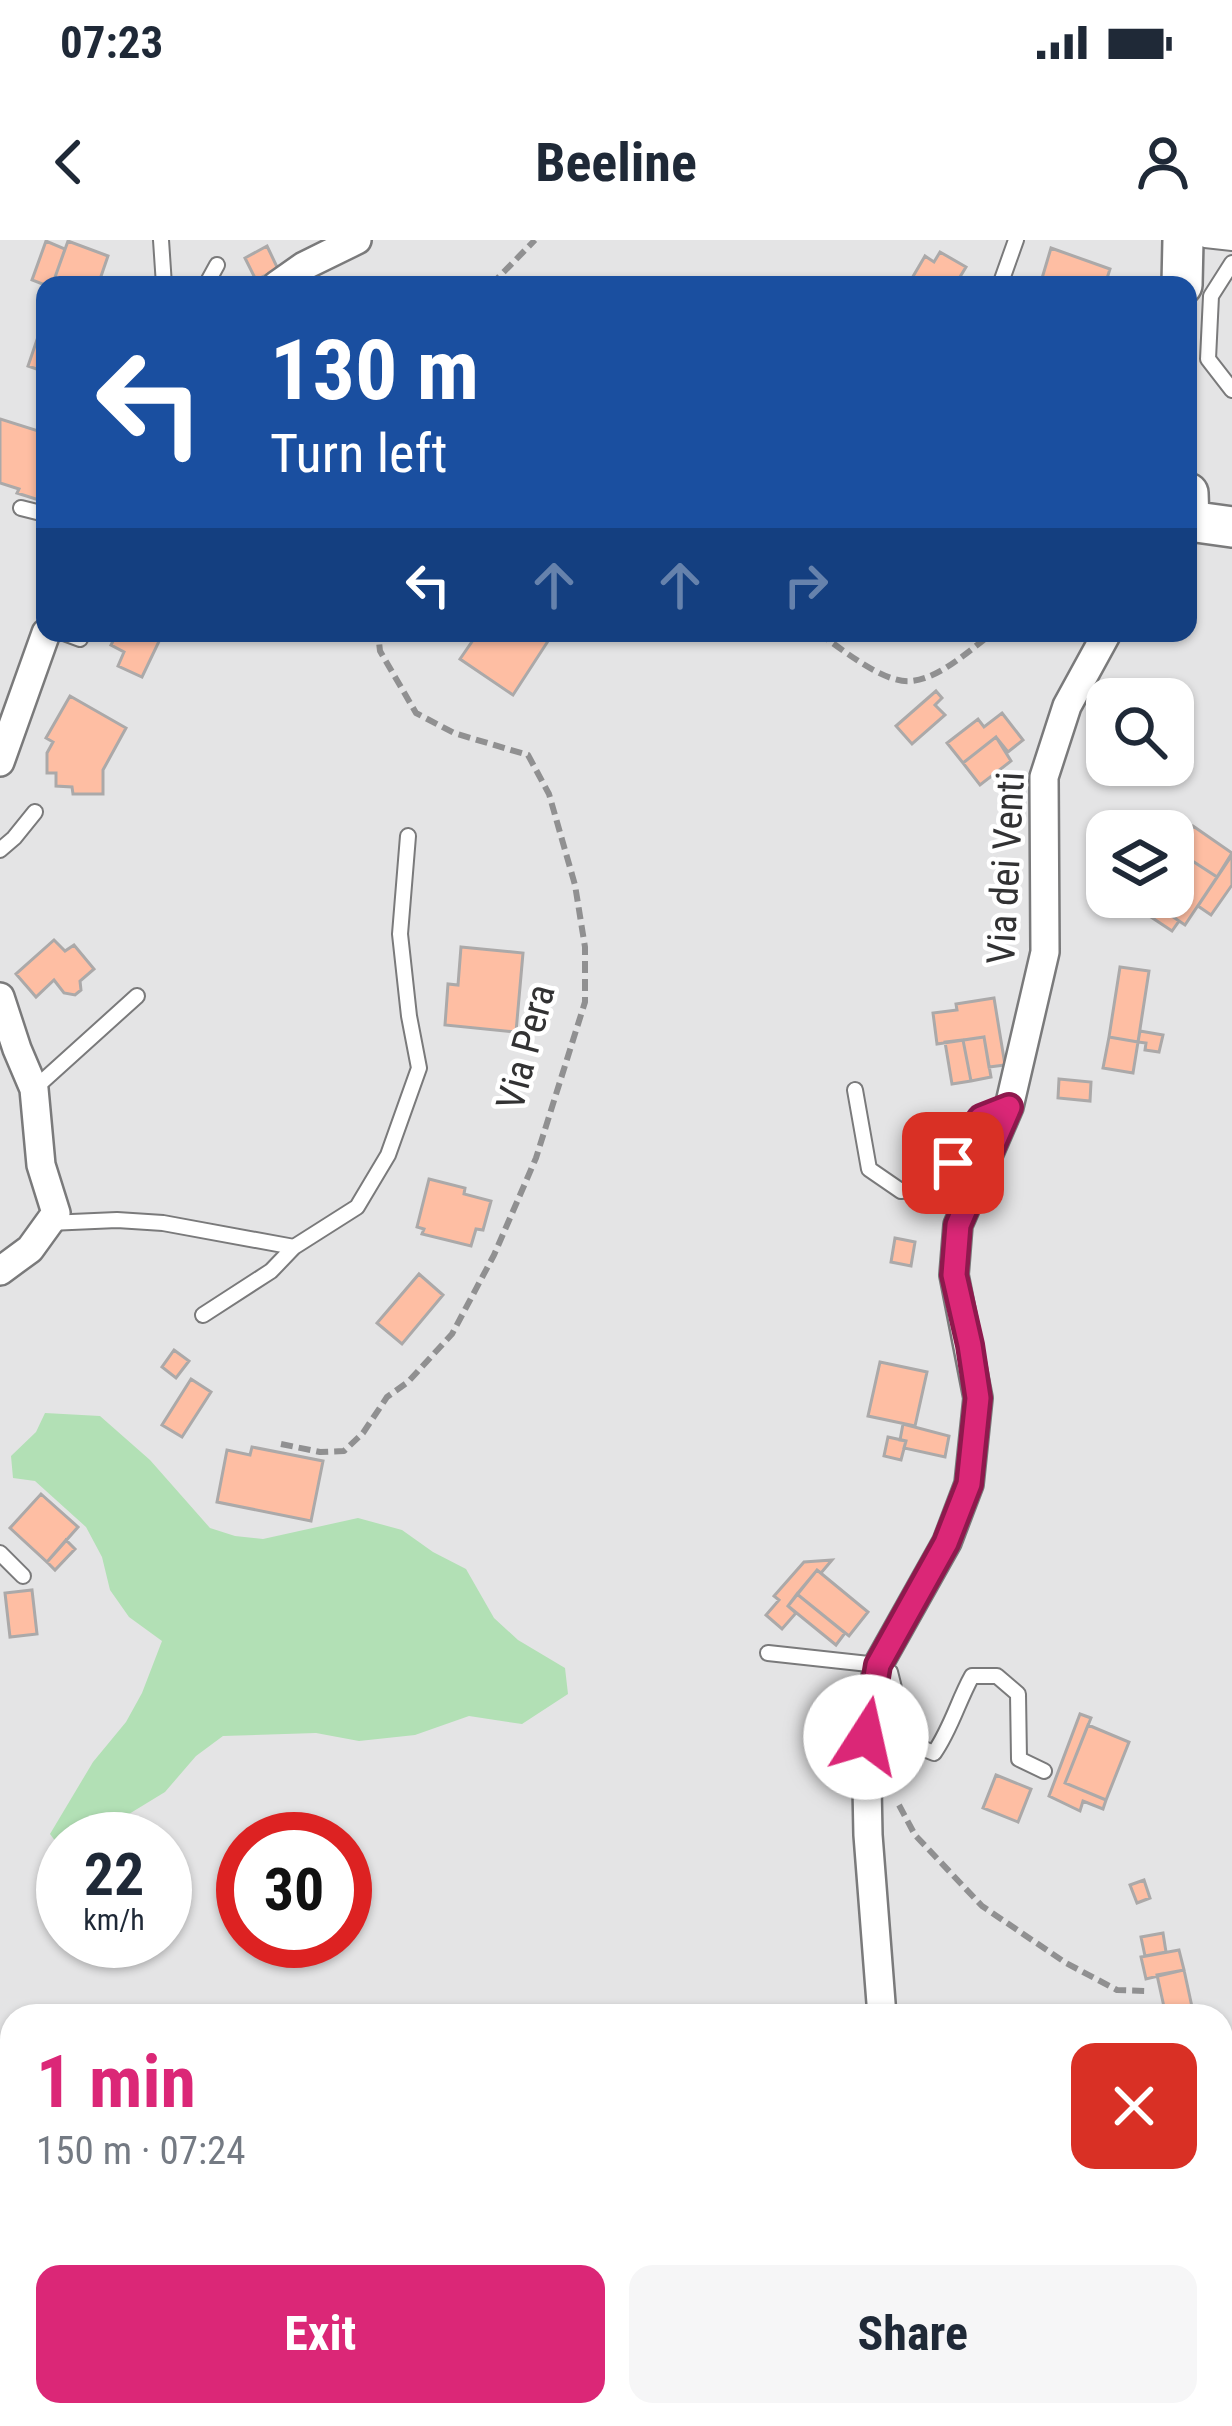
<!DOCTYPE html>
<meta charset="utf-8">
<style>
body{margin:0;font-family:"Roboto Condensed",sans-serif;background:#f6f6f7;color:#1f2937;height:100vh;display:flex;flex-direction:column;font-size:45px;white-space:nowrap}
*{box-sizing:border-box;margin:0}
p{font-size:39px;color:#747a83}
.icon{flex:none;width:66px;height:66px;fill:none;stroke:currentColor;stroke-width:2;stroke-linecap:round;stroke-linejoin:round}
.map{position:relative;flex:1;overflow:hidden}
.side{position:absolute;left:0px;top:1764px;width:1233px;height:423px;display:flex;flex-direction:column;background:#fff;border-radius:36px 36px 0 0;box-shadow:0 3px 9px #0004}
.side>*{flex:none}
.banner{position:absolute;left:36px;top:36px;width:1161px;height:366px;border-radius:24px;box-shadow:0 3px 9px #0004;background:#1a4fa0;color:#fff;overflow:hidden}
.tools{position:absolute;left:1086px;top:438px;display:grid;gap:24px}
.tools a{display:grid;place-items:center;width:108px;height:108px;border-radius:24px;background:#fff;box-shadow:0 3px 9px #0004;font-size:60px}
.speed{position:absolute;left:36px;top:1572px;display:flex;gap:24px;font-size:60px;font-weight:700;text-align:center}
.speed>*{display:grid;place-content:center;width:156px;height:156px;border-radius:50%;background:#fff;box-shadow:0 3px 9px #0004;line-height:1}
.speed small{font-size:30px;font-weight:400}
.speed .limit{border:18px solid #d22;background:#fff;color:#111}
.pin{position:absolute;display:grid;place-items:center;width:102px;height:102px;color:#fff;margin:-51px;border-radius:24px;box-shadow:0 6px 18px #0006}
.me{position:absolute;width:132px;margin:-66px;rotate:10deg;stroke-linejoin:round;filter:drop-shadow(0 0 9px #0008)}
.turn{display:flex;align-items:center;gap:42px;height:252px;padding:0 36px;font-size:54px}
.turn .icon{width:156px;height:156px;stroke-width:2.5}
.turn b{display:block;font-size:84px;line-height:102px}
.lanes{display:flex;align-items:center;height:114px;padding:0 36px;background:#0003;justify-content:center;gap:60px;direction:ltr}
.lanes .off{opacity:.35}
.round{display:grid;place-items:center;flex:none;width:126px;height:126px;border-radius:24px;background:#f6f6f7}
.summary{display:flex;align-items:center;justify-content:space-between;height:204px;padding:0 36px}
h1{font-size:72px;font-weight:700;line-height:90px;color:#db2777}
.primary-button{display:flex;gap:24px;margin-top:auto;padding:24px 36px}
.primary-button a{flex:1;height:138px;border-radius:24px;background:#db2777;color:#fff;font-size:48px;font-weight:700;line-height:138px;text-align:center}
.primary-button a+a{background:#f6f6f7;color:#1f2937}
.status{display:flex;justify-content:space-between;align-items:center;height:84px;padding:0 60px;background:#fff;direction:ltr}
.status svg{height:33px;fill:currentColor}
header{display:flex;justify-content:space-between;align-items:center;height:156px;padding:0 36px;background:#fff;font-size:54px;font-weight:700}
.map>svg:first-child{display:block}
.green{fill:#b2e0b5}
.building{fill:#febea3;stroke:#aba9a9;stroke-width:3}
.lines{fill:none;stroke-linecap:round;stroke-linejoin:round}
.lane-casing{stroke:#7a7a7b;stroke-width:18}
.street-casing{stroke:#7a7a7b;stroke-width:32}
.secondary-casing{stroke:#7a7a7b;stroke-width:44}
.path{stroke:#909091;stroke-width:6;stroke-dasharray:12 6;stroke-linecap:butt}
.lane{stroke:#fff;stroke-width:14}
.street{stroke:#fff;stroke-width:27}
.secondary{stroke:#fff;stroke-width:39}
.route-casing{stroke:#8e194d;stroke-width:30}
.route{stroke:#db2777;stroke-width:21}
.labels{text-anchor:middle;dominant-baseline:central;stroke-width:9;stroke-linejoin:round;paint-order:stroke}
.street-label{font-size:39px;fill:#323233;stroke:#fff}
</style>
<div class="status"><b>07:23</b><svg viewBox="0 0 49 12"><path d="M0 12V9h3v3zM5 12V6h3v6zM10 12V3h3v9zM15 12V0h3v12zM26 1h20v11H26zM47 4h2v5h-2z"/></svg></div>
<header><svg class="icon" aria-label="back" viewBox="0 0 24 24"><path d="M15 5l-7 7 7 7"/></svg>Beeline<svg class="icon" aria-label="person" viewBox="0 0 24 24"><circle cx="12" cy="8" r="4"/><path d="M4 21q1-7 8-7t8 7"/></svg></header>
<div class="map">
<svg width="1232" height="2186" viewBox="0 0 1232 2186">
<rect width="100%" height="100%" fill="#e4e4e5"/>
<!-- green -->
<path class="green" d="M45,1173L100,1176L150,1220L210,1288L235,1296L263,1299L358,1278L402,1290L433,1312L466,1329L494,1378L518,1400L565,1428L568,1454L522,1484L469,1476L415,1495L359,1501L316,1493L223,1496L196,1516L165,1552L88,1599H63L62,1610L50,1594L93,1522L126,1482L142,1453L162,1401L129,1377L110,1350L102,1317L86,1287L35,1241L13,1238L11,1216L36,1192Z
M209,2175H327L329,2178L324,2186H195Z"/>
<!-- building -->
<path class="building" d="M46,1L65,9L54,40L61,42L60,45H45L32,40Z
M68,1L108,16L98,45H69L54,40Z
M267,6L278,29L256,40L245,18Z
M1051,8L1110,29L1105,45H1040Z
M940,12L966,27L955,45H908L925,16L934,22Z
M41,88L45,89V132L28,126Z
M0,179L38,191L40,186L45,187V262L17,253L19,249L0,243Z
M117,393H163L142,437L118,426L124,412L111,405Z
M478,393H542L550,398L513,455L460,419Z
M936,451L942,458L935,465L945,475L912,504L896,486Z
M70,456L126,488L103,530V554H73L72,547L56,546V533H47V513L53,502L46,498Z
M1002,473L1023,500L1008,512L996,497L963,523L947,503L978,479L984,487Z
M996,497L1011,521L980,545L963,523Z
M1193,586L1232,613L1217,637L1177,611Z
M1177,611L1217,637L1185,685L1145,658L1173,657V616Z
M1232,615V645L1211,675L1198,666Z
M1155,664L1179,681L1172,691L1148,675Z
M54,700L65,711L74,705L94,729L80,741L81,750L75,755L64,753L54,740L36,757L16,734Z
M461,707L523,713L516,792L445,785L448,744L458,745Z
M1120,727L1149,731L1138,802L1109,797Z
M994,758L1005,825L989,827L984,797L937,804L933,773L957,770L956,764Z
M1140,791L1163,795L1159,812L1145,810L1146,803L1138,802Z
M984,797L991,837L971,841L963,800Z
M1109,797L1138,802L1133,833L1103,828Z
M963,800L971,841L952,844L945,802Z
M1059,839L1091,842L1090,861L1058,858Z
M429,939L465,948L464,954L491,961L483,990L476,989L471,1006L422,994L424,989L417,987Z
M895,998L915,1002L911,1026L891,1022Z
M419,1034L443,1055L402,1104L377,1083Z
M174,1110L189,1121L176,1138L162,1127Z
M880,1122L927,1132L915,1186L868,1176Z
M191,1139L211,1152L182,1197L162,1185Z
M903,1184L949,1196L945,1217L904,1208L906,1201L900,1200Z
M888,1197L906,1201L901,1220L884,1216Z
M252,1207L323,1221L311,1281L217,1262L227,1210L250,1215Z
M41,1254L78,1287L47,1322L10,1288Z
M66,1300L75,1309L55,1330L47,1322Z
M832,1320L821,1333L817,1330L788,1366L796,1373L782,1389L766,1375L779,1360L774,1356L804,1322Z
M817,1330L868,1372L849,1396L797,1354Z
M32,1350L37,1394L10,1397L5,1353Z
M797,1354L845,1393L836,1405L788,1366Z
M1080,1474L1091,1478L1065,1543L1106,1560L1103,1569L1083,1561L1080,1571L1049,1556Z
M1088,1485L1129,1502L1106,1560L1065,1543Z
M996,1535L1031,1549L1018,1582L983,1568Z
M1144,1640L1150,1658L1137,1663L1130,1645Z
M1163,1693L1166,1712L1145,1716L1141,1697Z
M1179,1710L1184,1730L1146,1739L1141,1717Z
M1184,1730L1194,1776H1166L1157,1735Z
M12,1822V1914L0,1915V1823Z"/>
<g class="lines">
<defs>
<path id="lane" d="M161,0L164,45
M1205,0L1232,3
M1232,23L1211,56L1208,119L1232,150
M206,45L217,25
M1000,45L1016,0
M21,268L45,274
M64,393L80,399
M0,610L14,598L35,572
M34,849L137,756
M855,850L869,929L901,951L942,946C960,910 964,884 1005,869
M49,983L117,980L163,983L294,1007L357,967L388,915L419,828L409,776L400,694L408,596
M203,1075L271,1031L294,1007
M0,1313L23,1336
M768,1413L878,1425L890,1432L902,1480L914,1505L934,1513C951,1489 958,1461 972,1436H997L1018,1454L1019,1519L1044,1531
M0,2121L8,2139"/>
<path id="street" d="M277,45L304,26L357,0
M0,522L46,393
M0,757L17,809L34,849L41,925L56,973L30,1009L0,1031
M882,1776L868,1595L866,1497L878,1425L947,1302L969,1244L978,1158L954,1035L958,985L1009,867L1045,712L1044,537L1067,466L1107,393
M782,2186L788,2175"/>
<path id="secondary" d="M1182,45L1183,0
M1188,253L1189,281L1232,287"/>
</defs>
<!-- lane casing -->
<use href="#lane" class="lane-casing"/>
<!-- street casing -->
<use href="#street" class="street-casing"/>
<!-- secondary casing -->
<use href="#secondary" class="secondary-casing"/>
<!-- path -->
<path class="path" d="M491,45L535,0
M819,393C840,408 884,444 911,441C941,438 969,410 993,393
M281,1204L320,1212L344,1211L363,1193L387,1157L408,1142L452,1094L494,1015L536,918L585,762V707L575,645L549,554L528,515L454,493L416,473L380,411L378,393
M899,1565L915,1595L982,1666L1066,1723L1117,1750L1147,1751"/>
<!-- lane -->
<use href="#lane" class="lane"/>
<!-- street -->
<use href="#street" class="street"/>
<!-- secondary -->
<use href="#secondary" class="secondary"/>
</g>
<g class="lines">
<defs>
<path id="route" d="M866,1497L878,1425L946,1303L969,1244L978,1158L970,1105L954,1035L958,985L1009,867L981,878L965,900L953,923"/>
</defs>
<!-- route casing -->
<use href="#route" class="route-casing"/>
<!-- route -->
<use href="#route" class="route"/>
</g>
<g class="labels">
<!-- street labels -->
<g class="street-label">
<text transform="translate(1006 628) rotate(-87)">Via dei Venti</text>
<text transform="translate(526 807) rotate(-75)">Via Pera</text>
</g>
</g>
</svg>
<div class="tools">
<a><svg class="icon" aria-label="search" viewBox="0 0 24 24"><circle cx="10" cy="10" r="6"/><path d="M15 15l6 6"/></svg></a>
<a><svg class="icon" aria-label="layers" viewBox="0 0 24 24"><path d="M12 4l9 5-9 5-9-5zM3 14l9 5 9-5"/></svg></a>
</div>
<div class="speed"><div>22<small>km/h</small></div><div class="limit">30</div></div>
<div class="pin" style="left:953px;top:923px;background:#d93025"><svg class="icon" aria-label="arrive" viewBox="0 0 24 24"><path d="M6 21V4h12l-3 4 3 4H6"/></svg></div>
<svg class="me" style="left:866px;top:1497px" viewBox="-20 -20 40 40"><circle r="19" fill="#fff"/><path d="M0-13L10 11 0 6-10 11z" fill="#db2777"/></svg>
<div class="banner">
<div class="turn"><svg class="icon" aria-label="left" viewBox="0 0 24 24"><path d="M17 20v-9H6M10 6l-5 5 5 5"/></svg><div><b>130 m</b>Turn left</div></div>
<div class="lanes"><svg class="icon" aria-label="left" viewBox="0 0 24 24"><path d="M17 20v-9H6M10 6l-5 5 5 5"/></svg><svg class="icon off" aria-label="ahead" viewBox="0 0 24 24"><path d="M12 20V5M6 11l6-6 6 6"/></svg><svg class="icon off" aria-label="ahead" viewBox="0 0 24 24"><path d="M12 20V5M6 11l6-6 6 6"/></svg><svg class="icon off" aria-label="right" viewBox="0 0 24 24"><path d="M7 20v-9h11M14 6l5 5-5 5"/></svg></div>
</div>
<section class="side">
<div class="summary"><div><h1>1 min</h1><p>150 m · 07:24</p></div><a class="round" style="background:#d93025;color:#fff"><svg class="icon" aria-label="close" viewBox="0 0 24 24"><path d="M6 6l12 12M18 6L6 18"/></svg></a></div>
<div class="primary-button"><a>Exit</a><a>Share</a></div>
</section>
</div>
